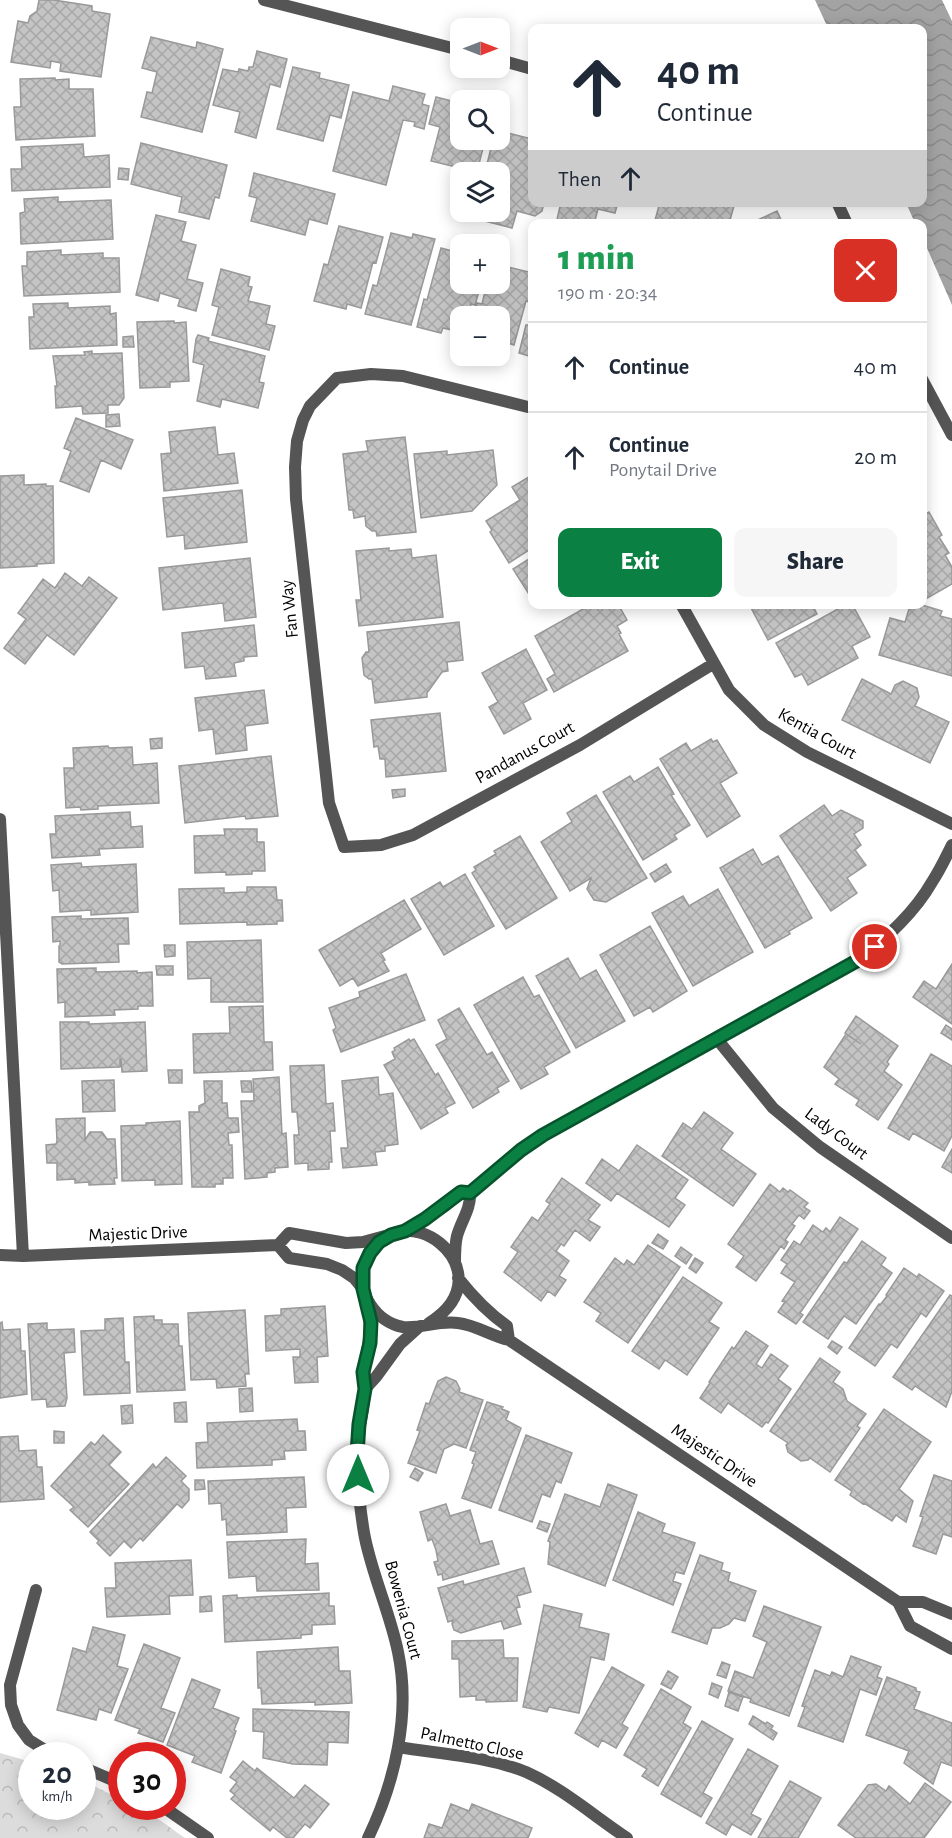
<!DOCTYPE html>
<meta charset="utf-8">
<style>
body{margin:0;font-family:"Alegreya Sans",sans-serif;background:#f6f6f7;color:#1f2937;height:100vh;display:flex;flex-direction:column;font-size:22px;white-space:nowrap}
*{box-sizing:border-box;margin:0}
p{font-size:20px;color:#747a83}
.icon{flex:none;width:33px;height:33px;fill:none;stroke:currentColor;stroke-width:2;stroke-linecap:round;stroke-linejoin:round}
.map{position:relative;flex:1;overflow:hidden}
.panel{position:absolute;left:528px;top:219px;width:399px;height:390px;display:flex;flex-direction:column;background:#fff;border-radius:12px;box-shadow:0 3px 15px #0003}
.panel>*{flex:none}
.top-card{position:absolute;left:528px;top:24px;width:399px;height:183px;border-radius:12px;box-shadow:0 3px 15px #0003;background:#fff;color:#1f2937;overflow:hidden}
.needle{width:39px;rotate:90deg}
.buttons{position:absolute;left:450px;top:18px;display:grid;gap:12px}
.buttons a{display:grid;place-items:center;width:60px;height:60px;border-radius:12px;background:#fff;box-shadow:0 3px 15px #0003;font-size:30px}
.speed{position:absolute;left:18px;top:1742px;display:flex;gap:12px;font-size:30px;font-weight:700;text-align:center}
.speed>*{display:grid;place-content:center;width:78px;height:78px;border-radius:50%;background:#fff;box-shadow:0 3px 15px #0003;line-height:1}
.speed small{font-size:15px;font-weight:400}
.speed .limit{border:9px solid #d22;background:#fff;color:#111}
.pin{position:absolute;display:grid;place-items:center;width:51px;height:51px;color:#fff;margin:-26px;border:3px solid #fff;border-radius:50%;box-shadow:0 2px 6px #0007}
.me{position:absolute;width:66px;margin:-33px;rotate:0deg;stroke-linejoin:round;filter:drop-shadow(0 0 4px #0008)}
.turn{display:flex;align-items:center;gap:21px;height:126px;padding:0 30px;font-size:27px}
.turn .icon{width:78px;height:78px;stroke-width:2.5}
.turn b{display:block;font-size:42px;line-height:51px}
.then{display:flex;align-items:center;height:57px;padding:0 30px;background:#0003;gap:12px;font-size:22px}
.round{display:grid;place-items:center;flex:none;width:63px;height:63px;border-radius:12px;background:#f6f6f7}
.overview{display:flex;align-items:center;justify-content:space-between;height:102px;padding:0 30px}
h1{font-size:36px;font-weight:800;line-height:45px;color:#1e9e55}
.primary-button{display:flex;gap:12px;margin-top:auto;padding:12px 30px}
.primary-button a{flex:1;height:69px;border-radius:12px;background:#0b8043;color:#fff;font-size:24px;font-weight:800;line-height:69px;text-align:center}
.primary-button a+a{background:#f6f6f7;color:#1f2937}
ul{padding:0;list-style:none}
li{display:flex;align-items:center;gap:18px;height:90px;padding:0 30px;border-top:2px solid #e0e1e3}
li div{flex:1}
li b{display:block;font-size:22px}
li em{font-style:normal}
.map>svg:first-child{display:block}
.park{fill:url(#park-crowns)}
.water{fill:url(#water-waves)}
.building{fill:url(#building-cross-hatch);stroke:#999;stroke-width:1.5}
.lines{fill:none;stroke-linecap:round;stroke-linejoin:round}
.street{stroke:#555;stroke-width:12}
.route-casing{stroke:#07532c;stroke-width:15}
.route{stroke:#0b8043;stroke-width:10}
.labels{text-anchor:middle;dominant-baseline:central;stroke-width:6;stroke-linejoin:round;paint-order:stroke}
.street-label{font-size:18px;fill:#000;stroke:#fff}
</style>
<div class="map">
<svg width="952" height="1838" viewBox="0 0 952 1838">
<defs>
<pattern id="park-crowns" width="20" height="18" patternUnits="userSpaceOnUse" patternTransform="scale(1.5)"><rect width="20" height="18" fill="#dcdcdc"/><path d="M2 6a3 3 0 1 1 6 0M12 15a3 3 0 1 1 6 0" fill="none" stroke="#bbb"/></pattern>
<pattern id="water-waves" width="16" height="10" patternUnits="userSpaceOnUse" patternTransform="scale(1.5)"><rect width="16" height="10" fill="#a3a3a3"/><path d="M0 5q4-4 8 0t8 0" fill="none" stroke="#8b8b8b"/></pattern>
<pattern id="building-cross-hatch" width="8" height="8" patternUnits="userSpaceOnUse" patternTransform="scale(1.5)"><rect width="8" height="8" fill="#c4c4c4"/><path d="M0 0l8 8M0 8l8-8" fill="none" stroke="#a7a7a7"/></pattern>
</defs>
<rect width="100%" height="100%" fill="#fff"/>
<!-- park -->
<path class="park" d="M0,1753L31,1762L32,1806H82L83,1781L121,1799L122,1806C145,1806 166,1825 185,1838H0Z"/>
<!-- water -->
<path class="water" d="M815,0H942L952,21V305L923,239L922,224L915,223L906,203L922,202V28H828Z"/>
<!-- building -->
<path class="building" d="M39,0H54L92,6V11L110,14L101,77L60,71L61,63L51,61L50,68L11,62L18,21L28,23L30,16L37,11Z
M151,37L196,48L197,42L223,49L202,132L141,117L147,92L152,93L157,72L142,68Z
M257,51L287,59L280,87L270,84L256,138L235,132L240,112L213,105L223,69L238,72L239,69L248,71L249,67H253Z
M293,67L320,73L319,78L349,85L341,118L330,115L323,141L277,129Z
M55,78V80L69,79V89H93L95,136L16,140L14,107H21L20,79Z
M393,86L425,94L422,104L429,106L424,129L414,126L415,122L403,120L386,185L333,171L353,92L389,101Z
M436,97L460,103V140H485L477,172L431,161L440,127L429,124Z
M500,131L532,139V202H544L542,211L535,216L517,211L512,228L473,218L475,212H500V172H485L493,140H500Z
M141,143L227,165L219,198L215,197L209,219L179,212L182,197L131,184Z
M83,144L84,157L109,155L110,187L12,191L11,169H22L21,147Z
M119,168L129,169L128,180L118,179Z
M254,173L335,194L327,224L309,219L305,235L251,221L257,198L249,196Z
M58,197V202L111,200L113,239L21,244L20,213L25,212L24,199Z
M561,202H618L615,213L598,209L594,224H556Z
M660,202H735L729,224H654Z
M777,211L783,224H749Z
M156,215L186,222L181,241L196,245L187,279L203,283L196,311L178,306L180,299L160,293L158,301L136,295Z
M339,226L383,237L376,263L373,262L361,308L347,304L346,309L314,301L324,264L328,265Z
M391,233L412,238L413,234L435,239L411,325L365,314L373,285L377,286Z
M441,248L460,253V284H481L475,305L471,304L468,316H460V332L443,328L441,333L417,327L424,299L427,300Z
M61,250V255L103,253V258H119L120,292L24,296L22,266H27V252Z
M500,265L529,272V275L532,276V303L526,301L514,345L501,341L500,347V316H474L477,303L482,304L487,284H500Z
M221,269L250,277L248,286L252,287L248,301L270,306L266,324L275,326L269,350L212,335L219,307L212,305Z
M68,303V308L110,306V314L116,313L117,345L30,349L29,317H34L33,304Z
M532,317V357L519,353L526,325H530Z
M174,321V323L186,322L189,381L170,382V387L140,388L137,322Z
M198,335L209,338L208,341L265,356L259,382L264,383L258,408L222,399L220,407L197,401L204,365L193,362L196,339Z
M133,336L134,347H123V337Z
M92,351V354L122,353L124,398L119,405H108V413L83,414L82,406L56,408L55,386H57L53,356L85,355L84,352Z
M119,414L120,426L106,427V415Z
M76,418L133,440L121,469L101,460L89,492L60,481L71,451L64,448Z
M215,427L218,455L234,453L238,483L164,491L161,454L171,453L169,432Z
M405,437L416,532L377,536L376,531H372L366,526L365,516L354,518L353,510H349L343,454L368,451L366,441Z
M493,450L497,485L472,511L421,518L414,454L447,451V455Z
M24,475V485L46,484V486H53L54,563L37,564V566L0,568V476Z
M532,475V548L509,563L490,532L492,530L486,521L520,500L512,487Z
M242,490L247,542L185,549L184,535L167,537L163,498Z
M929,512L942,535L939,537L949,553L945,555L952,567V584L924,600L922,516Z
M389,548V551L411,549L412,558L436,555L443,617L359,626L356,600H361L356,551Z
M532,557V599L513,569Z
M250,558L256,617L225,621L223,603L163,610L159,568Z
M65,573L82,586L89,577L117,598L74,655L47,635L25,664L4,648L26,619L18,613L43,579L55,588Z
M592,604H618L627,620L617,626L621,633L619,634L628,651L554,692L547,679L555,674L535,636Z
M749,604H812L817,614L768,640Z
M847,604H852L870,637L852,646L858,658L808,685L802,674L795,677L776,643Z
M922,605L942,611L940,616L952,619V676L879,655L890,618L905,622L909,609L921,607Z
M459,622L463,660L447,662L448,671L442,672L427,693V697L375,703L372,679H369L364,675L362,658L366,652H369L367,632Z
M254,625L257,656L244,657V661L234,663L236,676L206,679L204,666L185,668L182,633Z
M526,649L547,690L523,703L531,719L504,734L489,707L498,702L482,673Z
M862,679L891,694L895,685L903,681L917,688L919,697L915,706L949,722L930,763L842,720Z
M264,690L268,723L245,726L247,750L216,754L213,729L199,731L195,698Z
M440,713L446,771L386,777L385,759H380L378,746L374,747L371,720Z
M162,738V748L151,749L150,739Z
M711,739L713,742L717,740L737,773L720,783L740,816L707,837L660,759L686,743L691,751Z
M108,746L109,748L132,747L133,765L157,763L159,803L98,806V809L81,810L80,807L66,808L64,768H74L73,748Z
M271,756L278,816L246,819L245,816L185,823L179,766Z
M658,767L674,794L671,795L690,825L674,835L677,839L643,860L603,792L630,776L634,782Z
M405,789V796L393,798L392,790Z
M596,795L647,878L606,902L594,900L587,889L591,878L570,891L541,842L572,822L567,813Z
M824,805L832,816L841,810L863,821V828L854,834L861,845L855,850L866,865L847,878L857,893L831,911L780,836Z
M130,812L131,827L142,826L143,847L99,849L100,855L52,858L50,834H56L55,816Z
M224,829H257V842H264L265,871H252V874L226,875V872L195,873L194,836L225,835Z
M520,836L557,898L506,929L472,873L476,870L474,867L496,854L494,851Z
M753,849L762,865L778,856L812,918L789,931L790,934L765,948L720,868Z
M81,863L82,867L136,864L138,912L91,915V910L60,912L59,890L53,891L51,865Z
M666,864L671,872L655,882L650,874Z
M465,874L494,926L444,955L411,899L440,882L443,887Z
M247,887H276L277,900H282L283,921H277V924L247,925V922L180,924L179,889L224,888V893L247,892Z
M718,889L753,952L693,986L652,913L683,896L689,906Z
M404,900L421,929L381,953L385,960L383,961L389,971L358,986L353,978L340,986L319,950Z
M81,916V919L128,918L129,944H118L119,962L62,964L59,962V946L60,945V941L53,942L52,917Z
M650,926L687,991L653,1012L650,1007L634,1016L600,955Z
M261,940L263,1002H211V978L188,979L187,942Z
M164,945H175V956L165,957Z
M568,958L580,979L596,970L625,1021L576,1048L536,976Z
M952,964V1024L913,997L924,981L936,989Z
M156,966H173V975H157Z
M96,968V972L137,971V973L152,972L153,1006H138V1009L114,1010L115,1015L65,1017V1002L58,1003L57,969Z
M406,974L425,1020L341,1052L333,1030L336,1028L329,1008L360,997L359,992Z
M523,977L534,997L539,995L570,1052L544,1067L548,1074L521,1089L474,1005Z
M263,1006L264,1042H272L273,1070L194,1073L193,1034L230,1033L229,1007Z
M459,1008L487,1055L492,1052L509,1081L497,1088L499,1092L473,1108L436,1045L447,1039L438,1020Z
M856,1016L898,1046L887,1062L889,1064L884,1071L902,1085L878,1120L856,1105L859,1100L835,1084L839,1079L824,1067L846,1034L861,1044L845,1033Z
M60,1022H89V1024L145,1022L147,1071L122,1072L121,1059H120V1067L61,1069Z
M946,1025L952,1029V1040L941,1033Z
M409,1039L410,1041L414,1039L435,1075L438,1073L455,1103L445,1108L448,1113L421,1129L384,1065L395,1059L392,1052L395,1050L394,1048Z
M931,1054L952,1066V1136L944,1151L913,1133L909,1140L888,1128Z
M324,1065L326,1104L333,1103L335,1131H330L332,1162H329V1169L308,1170V1163L295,1164L294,1135H299L297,1112H292L290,1066Z
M168,1070H182V1083H169Z
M279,1077L282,1134L286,1133L288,1167L275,1168V1172L267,1173V1177L245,1179L241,1101H254L253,1079Z
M378,1077L379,1095L393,1093L398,1144L385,1146V1151L375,1152L377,1165L343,1168L341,1148H348L342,1081Z
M114,1080L115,1111L83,1112L82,1081Z
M204,1081H222V1103H227L228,1118H238L239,1132L228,1133L229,1145H232L233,1178H223V1184H215V1187H192L189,1112H199V1106L205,1103Z
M241,1081H251L252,1092H242Z
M704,1112L733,1133L721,1149L756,1174L733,1206L662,1156L683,1123L692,1129Z
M85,1118V1140L90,1132H102L107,1139H115L117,1178H114L115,1184L89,1185V1182L75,1183V1179L57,1180V1163H47L46,1145L56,1144L57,1141L56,1119Z
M180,1121L182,1184L155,1185V1180L122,1181L121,1126L146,1125V1123Z
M637,1145L688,1180L675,1198L685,1205L669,1227L617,1193L611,1201L586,1183L602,1159L619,1171Z
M952,1149V1173L942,1167Z
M562,1178L600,1205L588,1220L600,1227L590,1241L575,1230L564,1246L561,1244L556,1251L569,1261L559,1276L566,1280L555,1296L548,1291L541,1301L504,1272L518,1252L511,1247L532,1217L538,1221L550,1204L546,1201Z
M770,1184L780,1192L783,1188L788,1192L790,1190L808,1203L804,1207L810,1211L804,1219L799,1215L792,1224L795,1226L785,1240L788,1242L784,1249L781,1246L756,1281L736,1267L744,1256L728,1244Z
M840,1217L858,1229L800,1313L803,1315L796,1324L778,1312L785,1302L782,1301L795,1282L781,1273L787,1264L781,1260L794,1241L800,1245L813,1225L823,1232L826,1228L830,1232Z
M658,1234L668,1241L663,1249L652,1243Z
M862,1241L886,1258L881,1265L892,1273L856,1324L844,1316L828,1339L803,1322L844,1262L847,1263Z
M648,1245L680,1267L628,1343L596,1321L601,1313L584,1302L615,1258L624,1265L627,1260L634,1265Z
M681,1247L692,1255L686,1264L675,1256Z
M695,1258L703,1263L696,1273L689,1268Z
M904,1268L917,1277L919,1274L944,1291L926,1317L921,1313L897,1348L891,1344L875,1366L849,1348L879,1304L880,1305L887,1296L886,1295Z
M683,1277L722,1303L709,1322L719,1328L687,1375L665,1360L659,1369L632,1351Z
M950,1295L952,1296V1391L946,1407L915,1386L912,1390L893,1377Z
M325,1306L328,1356L317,1357L318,1382L295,1383L293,1357H300V1349L266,1351L265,1316L281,1315V1309Z
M245,1310L249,1374H245L246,1386L217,1388L216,1379L191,1380L188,1313Z
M154,1316V1320H162V1324H178L179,1346H182L185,1390L137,1392L134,1317Z
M123,1318L125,1362H129L130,1393L84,1395L81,1331L105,1330V1319Z
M2,1322L3,1330L20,1329L21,1351H25L27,1394L0,1398V1323Z
M47,1323V1330L74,1329L75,1352L64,1353L67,1398L65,1406L47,1407L46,1399L32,1400L28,1324Z
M746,1331L768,1346L756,1364L762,1368L771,1354L788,1366L778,1379L791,1389L768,1423L766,1422L762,1427L728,1403L721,1413L700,1398L710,1383L709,1382L732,1347L734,1349Z
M832,1341L842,1347L837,1354L828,1347Z
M820,1358L840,1372L833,1382L843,1389L847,1401L866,1414L857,1426L860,1428L830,1472L810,1458L808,1460L801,1461L788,1452L786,1445L788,1443L770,1431Z
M446,1377L456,1381L460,1389L459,1392L483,1400L466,1448L454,1444L444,1449L436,1473L408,1463L420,1431L417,1430L426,1403L429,1404L438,1381Z
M252,1388L253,1411L240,1412L239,1389Z
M186,1402L187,1422H175L174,1403Z
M487,1402L503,1407L502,1409L509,1412L506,1420L521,1428L491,1508L462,1498L474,1464L472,1463L476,1452L470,1450Z
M132,1405L133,1423L122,1424L121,1406Z
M884,1409L931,1442L899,1489L913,1501L906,1522L896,1515L892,1521L864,1503L863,1504L850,1495L852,1491L835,1480Z
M297,1419L298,1431H305L306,1450L284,1451L285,1459L272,1460V1465L197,1468L196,1443L208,1442L207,1423Z
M54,1431L64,1432V1443H54Z
M103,1435L121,1452L109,1465L129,1484L88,1527L70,1510L74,1507L51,1486L91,1442L95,1445Z
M526,1435L572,1453L561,1483L556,1481L550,1497L542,1494L532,1522L499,1510Z
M18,1436L19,1451L36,1450L37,1467H42L44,1499L0,1502V1437Z
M166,1457L186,1476L181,1481L189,1489V1500L182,1508L177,1504L143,1541L140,1538L131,1548L124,1541L110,1556L97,1543L99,1541L90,1532L153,1464L156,1468Z
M415,1468L423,1473L418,1481L410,1477Z
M934,1475L952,1481V1537L943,1534L936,1554L913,1546L923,1517L920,1516Z
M304,1477L306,1507L286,1508L287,1532L227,1535L226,1519L222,1520L221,1503L209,1504L208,1481Z
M195,1480H204L205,1489L195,1490Z
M608,1484L637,1495L605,1586L548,1564L550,1542L548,1541L565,1494L600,1507Z
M446,1504L450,1516L470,1510L480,1544L492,1541L499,1564L443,1580L442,1574L438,1575L434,1562L438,1561L436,1550L432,1539L428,1541L420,1512Z
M638,1512L665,1524L662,1532L695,1543L684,1574L676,1572L673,1581L681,1584L673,1605L613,1580Z
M540,1521L550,1524L547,1532L537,1528Z
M306,1539L305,1564L318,1563L319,1590L257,1591L256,1576L229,1578L227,1542Z
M700,1555L723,1563L721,1570L730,1573L728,1581L756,1591L745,1621L734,1618L729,1624L720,1628H712L707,1644L672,1632Z
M191,1560L193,1595L169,1596L170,1614L107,1617L105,1588H116L115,1563Z
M524,1568L531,1592L517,1596L520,1607L516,1608L521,1624L504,1629L501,1621L461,1633L454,1630L452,1624L453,1620L448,1622L438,1588L463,1581L464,1585Z
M329,1593V1606H334L335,1624L312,1625V1634L301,1635V1638L225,1642L223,1596L237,1595V1598Z
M211,1596L212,1611L200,1612V1597Z
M544,1605L582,1614L579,1627L609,1634L604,1660L591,1657L579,1713L549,1707L547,1712L523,1707Z
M764,1606L821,1627L789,1716L750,1702L751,1699L728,1691L735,1671L753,1678L767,1642L753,1636Z
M93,1627L125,1635L117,1666L128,1669L111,1713L99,1709L96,1720L57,1710L73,1648L86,1652Z
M503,1640L504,1658H518L517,1701L486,1702V1700H476V1696L460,1697L459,1659H452V1641Z
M144,1644L180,1658L161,1708L175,1713L163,1742L138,1733L140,1729L115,1720Z
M338,1647L339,1671H350L352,1703L315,1705V1702L262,1704L261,1688H258L257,1652Z
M851,1656L881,1667L877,1677L882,1679L876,1695L860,1689L843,1742L798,1726L805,1707L802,1706L815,1670L830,1676L832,1672L843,1677Z
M722,1662L730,1665L726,1678L717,1675Z
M612,1667L644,1685L622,1724L628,1728L616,1748L602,1740L598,1747L575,1733Z
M668,1671L678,1677L671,1689L661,1684Z
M887,1677L916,1688V1691L920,1692L914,1709L952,1723V1766L941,1762L933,1784L904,1763L909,1751L866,1735Z
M192,1679L220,1690L213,1708L239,1718L234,1730L236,1731L221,1773L192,1762L195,1756L167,1745Z
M712,1683L722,1687L718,1698L709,1694Z
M661,1689L691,1707L683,1723L691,1728L658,1786L642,1776L647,1769L624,1755Z
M729,1692L743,1697L738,1711L725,1706Z
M253,1709L349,1712L348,1743L328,1742L327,1765L293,1764L263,1758L264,1732L253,1731Z
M753,1716L766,1724L767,1722L773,1726L771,1729L777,1733L773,1740L749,1724Z
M702,1721L733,1739L703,1793L712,1798L701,1817L661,1794Z
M748,1749L778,1766L751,1814L761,1819L751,1835L732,1824L726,1835L706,1823Z
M243,1761L255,1771L257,1768L294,1798L305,1785L329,1804L310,1828L305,1824L293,1838H287L273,1827L270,1831L231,1799L235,1795L230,1791L237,1782L230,1777Z
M790,1781L821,1798L798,1838H758Z
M925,1783L951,1802L924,1838H856L838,1825L868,1785L876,1784L886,1791L889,1786L910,1804Z
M451,1804L469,1811L472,1804L532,1828L528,1838H424L429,1824L442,1828Z"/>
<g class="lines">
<!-- street -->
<path class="street" d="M264,0L460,50
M500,60L532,69
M837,202L847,224
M922,379L952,435
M532,408L403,376L371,374L337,378L310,406L303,420L297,441L295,467L296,499L329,803L344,847L381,845L413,835L580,745L713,664
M681,604L729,690L764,725L807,752L952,824
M0,819L23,1256
M717,1039L773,1108L820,1147L952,1238
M406,1231L445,1206L461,1192L470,1193L521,1150L543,1135L862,958C888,936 915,912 932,882C940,870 946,857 952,845
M278,1245L289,1258L327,1264L342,1270L354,1278L363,1289
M0,1255L23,1256L278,1245L289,1233L346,1243L363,1242L385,1236
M455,1262C455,1253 455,1244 457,1236C461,1221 471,1209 470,1193
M458,1278C473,1297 487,1312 507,1326L509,1340
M367,1303C373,1331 368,1343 364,1370C363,1376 365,1382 365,1388C364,1413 356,1436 357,1461C358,1487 360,1512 365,1538C373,1577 390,1613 398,1652C411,1714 395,1782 368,1838
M429,1323C513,1271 395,1181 365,1265C355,1292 376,1322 403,1327C421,1329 439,1320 458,1323C476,1325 491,1336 509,1340L898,1602L910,1626L952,1649
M365,1389L376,1377L400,1344L420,1326
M36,1590L10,1685L11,1705L18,1725L29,1740L53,1755
M898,1602H923L952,1614
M398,1747C440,1754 486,1756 526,1772C562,1788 594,1816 627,1838
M82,1767L122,1784
M162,1806L208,1838"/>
</g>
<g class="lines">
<defs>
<path id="route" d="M358,1475L357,1454L359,1424L365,1389L363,1372L370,1343L371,1322L363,1289V1268L370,1253L379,1242L391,1235L405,1231L425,1219L461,1192L470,1193L521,1150L543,1135L862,958L875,947"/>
</defs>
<!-- route casing -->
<use href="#route" class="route-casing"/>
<!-- route -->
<use href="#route" class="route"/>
</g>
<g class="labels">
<!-- street labels -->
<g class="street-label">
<text transform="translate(290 609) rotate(-96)">Fan Way</text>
<text transform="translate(817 734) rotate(29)">Kentia Court</text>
<text transform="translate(525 753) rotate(-29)">Pandanus Court</text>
<text transform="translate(836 1134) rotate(37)">Lady Court</text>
<text transform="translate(138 1234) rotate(-2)">Majestic Drive</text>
<text transform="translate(714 1456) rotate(34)">Majestic Drive</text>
<text transform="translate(403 1610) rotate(75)">Bowenia Court</text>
<text transform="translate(472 1744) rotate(12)">Palmetto Close</text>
</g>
</g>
</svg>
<div class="buttons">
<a><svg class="needle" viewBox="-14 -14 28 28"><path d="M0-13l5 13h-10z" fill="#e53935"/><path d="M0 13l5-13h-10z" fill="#747a83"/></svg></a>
<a><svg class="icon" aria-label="search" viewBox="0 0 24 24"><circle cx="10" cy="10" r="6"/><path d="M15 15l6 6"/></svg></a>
<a><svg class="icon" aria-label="layers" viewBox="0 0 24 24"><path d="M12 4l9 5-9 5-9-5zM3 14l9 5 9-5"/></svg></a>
<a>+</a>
<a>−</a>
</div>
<div class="speed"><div>20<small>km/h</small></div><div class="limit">30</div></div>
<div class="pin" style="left:875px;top:947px;background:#d93025"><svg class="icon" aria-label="arrive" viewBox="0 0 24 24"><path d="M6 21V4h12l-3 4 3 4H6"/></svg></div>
<svg class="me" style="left:358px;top:1475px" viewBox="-20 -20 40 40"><circle r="19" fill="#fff"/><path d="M0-13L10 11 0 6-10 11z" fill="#0b8043"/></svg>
<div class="top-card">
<div class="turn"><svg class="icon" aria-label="ahead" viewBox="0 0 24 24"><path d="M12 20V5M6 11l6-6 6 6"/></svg><div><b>40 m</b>Continue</div></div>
<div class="then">Then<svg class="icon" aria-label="ahead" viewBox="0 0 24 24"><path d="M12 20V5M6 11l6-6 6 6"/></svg></div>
</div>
<section class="panel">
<div class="overview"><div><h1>1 min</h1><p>190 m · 20:34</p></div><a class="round" style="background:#d93025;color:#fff"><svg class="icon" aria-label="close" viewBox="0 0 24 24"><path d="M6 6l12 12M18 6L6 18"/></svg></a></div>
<ul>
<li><svg class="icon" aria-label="ahead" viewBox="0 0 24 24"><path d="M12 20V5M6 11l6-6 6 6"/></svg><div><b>Continue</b></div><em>40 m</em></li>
<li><svg class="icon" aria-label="ahead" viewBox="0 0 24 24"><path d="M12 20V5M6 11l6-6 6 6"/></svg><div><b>Continue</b><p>Ponytail Drive</p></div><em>20 m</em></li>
</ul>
<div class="primary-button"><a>Exit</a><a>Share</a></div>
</section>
</div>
